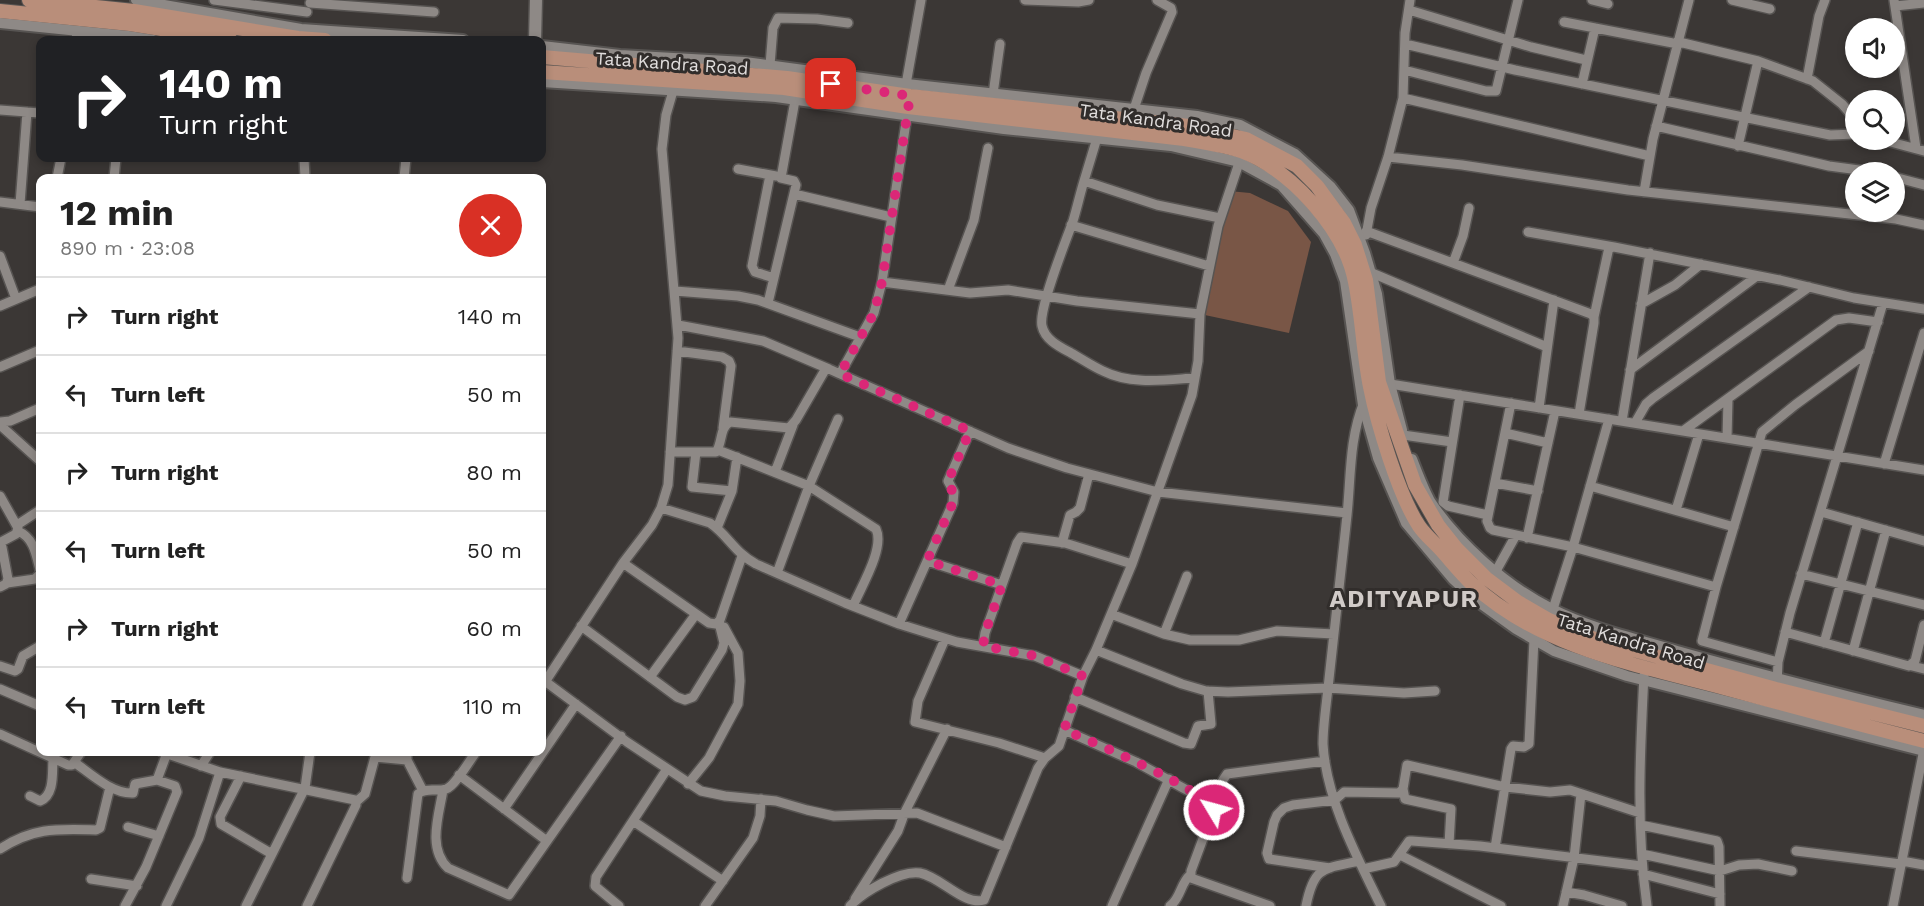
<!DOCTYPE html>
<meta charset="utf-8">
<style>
body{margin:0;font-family:"Work Sans",sans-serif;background:#f6f6f6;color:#222;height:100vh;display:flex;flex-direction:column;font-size:22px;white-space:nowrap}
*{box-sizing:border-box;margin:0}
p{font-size:20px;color:#767676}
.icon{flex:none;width:33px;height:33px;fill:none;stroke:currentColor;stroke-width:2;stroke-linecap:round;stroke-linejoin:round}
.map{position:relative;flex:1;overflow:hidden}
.details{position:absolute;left:36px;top:174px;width:510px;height:582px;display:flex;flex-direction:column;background:#fff;border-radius:12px;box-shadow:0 3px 9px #0003}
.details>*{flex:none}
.top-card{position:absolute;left:36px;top:36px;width:510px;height:126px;border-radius:12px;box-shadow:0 3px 9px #0003;background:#202124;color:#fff;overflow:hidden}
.fabs{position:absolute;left:1845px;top:18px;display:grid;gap:12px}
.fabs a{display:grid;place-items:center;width:60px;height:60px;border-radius:50%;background:#fff;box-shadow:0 3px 9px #0003;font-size:30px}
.pin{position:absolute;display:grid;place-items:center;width:51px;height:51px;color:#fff;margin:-26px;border-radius:12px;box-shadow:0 3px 9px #0006}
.me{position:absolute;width:66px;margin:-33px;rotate:307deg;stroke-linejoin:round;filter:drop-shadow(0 0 4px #0008)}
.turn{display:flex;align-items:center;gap:21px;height:126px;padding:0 24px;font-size:27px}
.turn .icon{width:78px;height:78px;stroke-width:2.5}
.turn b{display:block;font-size:42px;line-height:51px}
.round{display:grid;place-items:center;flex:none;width:63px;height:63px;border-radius:32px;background:#f6f6f6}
.overview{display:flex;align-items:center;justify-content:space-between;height:102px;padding:0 24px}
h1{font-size:36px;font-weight:700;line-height:45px}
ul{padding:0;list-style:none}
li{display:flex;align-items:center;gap:18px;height:78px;padding:0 24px;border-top:2px solid #e0e0e0}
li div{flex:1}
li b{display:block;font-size:22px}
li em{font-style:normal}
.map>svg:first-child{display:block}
.green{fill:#795646}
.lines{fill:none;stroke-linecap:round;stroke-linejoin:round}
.minor-casing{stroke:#575452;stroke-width:12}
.tertiary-casing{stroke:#575452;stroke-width:14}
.secondary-casing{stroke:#575452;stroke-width:15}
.primary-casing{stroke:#575452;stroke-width:16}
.minor{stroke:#8e8986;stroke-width:9}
.tertiary{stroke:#8e8986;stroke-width:10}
.secondary{stroke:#8e8986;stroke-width:12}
.primary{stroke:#b98e7a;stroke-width:14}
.route{stroke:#db2777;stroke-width:10;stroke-dasharray:0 18}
.labels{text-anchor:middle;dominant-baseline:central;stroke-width:6;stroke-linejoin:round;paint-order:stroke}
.street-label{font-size:18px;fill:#e1dedd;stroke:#312d2b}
.district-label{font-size:24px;font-weight:bold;letter-spacing:1.5px;fill:#d1cbc8;stroke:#312d2b}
</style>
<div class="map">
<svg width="1924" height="906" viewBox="0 0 1924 906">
<rect width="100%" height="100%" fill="#3b3735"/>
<!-- green -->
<path class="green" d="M1229,191L1250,193L1288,211L1311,242L1289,333L1200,314Z"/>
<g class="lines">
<defs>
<path id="minor" d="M214,0L307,12
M1025,0L1078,2L1089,0
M1592,0L1608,4
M1732,0L1770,9
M1894,0L1916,148
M310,3L434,12
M1895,6L1924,3
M1409,10L1531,47L1586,60
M1564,22L1678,44
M76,40L77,31
M1679,42L1758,61L1813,81L1842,104L1856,120
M1405,44L1515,70L1830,135L1856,134
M770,65L773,28L778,18L817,19L848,23
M1404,70L1486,91H1496L1518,0
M1807,79L1819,16L1825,0
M1582,84L1595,28
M905,90L921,0
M993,94L1000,44
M1403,98L1650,156
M908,109L882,282L970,293L1008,290L1077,301L1200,314
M1134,109L1146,73L1172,12L1171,8L1157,0
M0,110L40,113
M1656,126L1829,166L1874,172
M1883,140L1924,151
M1738,146L1758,61
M1388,157L1462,165L1628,190L1896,219L1924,225
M304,158L305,178
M738,169L776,176
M770,175L752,266L755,272L774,278
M1894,177L1924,185
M57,178L61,158
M114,178L116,158
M404,178L406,158
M1084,181L1097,138
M1644,192L1653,139L1689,0
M794,194L891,217
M0,202L40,207
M20,204L27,112
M1071,225L1209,266
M1366,231L1591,314L1594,317V323L1579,414
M1528,232L1614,247
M1366,235L1371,208L1388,157L1403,98L1405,33L1410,0
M0,256L16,299
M1453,263L1463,236L1469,208
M1372,273L1547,347
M882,282L874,313L840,374L1008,448L1067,468L1158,492L1347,513
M948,290L974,220L988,148
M675,291L738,296L758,300L860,337
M768,303L796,185L794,181L781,178L796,95
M1641,304L1675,285L1701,264
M0,306L40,289
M1594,317L1608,252L1609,248L1614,247L1780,280L1854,298L1924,309
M678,325L763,341L829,369
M677,351L722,357L729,361L731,366L723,428
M0,367L40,350
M1630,370L1757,276
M1194,378C1164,380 1131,385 1103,371C1092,366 1082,359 1071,353C1060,347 1045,340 1042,326C1038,309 1066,241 1073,221C1077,208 1080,194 1084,181L1157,205L1220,218
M1384,383L1924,470
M1460,395L1443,502L1448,506L1488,515
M1364,402C1349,439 1351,477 1347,515C1341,573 1334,631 1328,688L1404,693L1435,691
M1511,403L1487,521L1490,528L1493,530L1573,547L1609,419
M1539,408L1554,300
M1622,421L1650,253
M0,422L10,421L40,408
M1635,423L1646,404L1653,398L1809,287
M0,425L40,461
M1683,431L1836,320L1849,318L1878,322
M1505,433L1548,443
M1403,435L1452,442
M1727,438L1728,399
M718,450L809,486L876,529C885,548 861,587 853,606
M670,452H716C723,442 719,428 730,422L789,428L796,420L825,370L829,369L840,374
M696,452L692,487L732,491
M1884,464L1924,333
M775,472L793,425
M1495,483L1538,491
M1590,486L1734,527
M0,496L18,528L16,534L1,542L8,579L6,584L0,587
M661,508L710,523C728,535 734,552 756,564L845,603L899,624L957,642L1035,656L1083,676L1096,650L1182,684L1206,691L1228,692L1328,688C1326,707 1323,726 1323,744C1326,799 1357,857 1381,906
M1676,510L1699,434
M1821,512L1924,541
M17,525L40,510
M717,528L732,491L737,457
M18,531C34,538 36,554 40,570
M1527,538L1555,411
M1062,543L1070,515L1076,512L1080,508L1089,474
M927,561L1002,585
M623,563L709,623L716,624L720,620L742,556
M1496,571L1516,535
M777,573L809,486L838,419
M1801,574L1924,605
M7,583L35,579L40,574
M1111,614L1164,634L1190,640H1239L1277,631L1334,634
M1551,615L1573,547L1716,587
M899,624L953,503L954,492L948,481L970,431
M581,626L677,697L685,700L693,697L722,650L724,643L719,623
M1785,632L1909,666L1915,661L1924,625
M1164,634L1187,576
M945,639L918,701L915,722L999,743L1045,758
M1824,643L1858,522
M983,646L985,633L1017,543L1021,537L1065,543L1132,564
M1096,650L1132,564L1192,395L1198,361L1200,314L1218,226L1241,157
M1853,651L1886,530
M1778,662L1702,641L1716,587L1762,432L1795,405L1869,351
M0,666L15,671L18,669L23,656L40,646
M1912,666L1924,669
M1644,675C1640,752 1636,829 1647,906
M650,677L696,614
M542,679L627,742L701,791L725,796L776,801L807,810L834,816L917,813L1006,847
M545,682L623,563L652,525L661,508L668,485L678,338L662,149L666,115L673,91
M1777,684L1778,662L1790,613L1883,303
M0,689L40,706
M1075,697L1184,743L1191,744L1198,726L1211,724L1208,691
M1064,730L1136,762L1212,804L1214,809L1191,871V878L1270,906
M0,734L68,765H72L81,752
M162,752L220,772L355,800L356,805L307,906
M407,752V760L423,791
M74,762C91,774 112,794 133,793L135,784L157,780L167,753
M201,766L210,752
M459,775L547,841
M241,776L220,817L221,824L272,854
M688,784L709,758L738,704L740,681L738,653L724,627
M1403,789L1405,799L1451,809L1449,844
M443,790C439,815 427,848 448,868L509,895L621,736
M30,796L40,801C55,795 52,772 53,759
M356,802L365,794L375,757L407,760
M504,809L576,704
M1214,809L1223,780L1227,774L1325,761
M633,821L723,881
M1641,825L1717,841L1719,847L1720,906
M128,827L159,836
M1495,848L1511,749L1513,746L1524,747L1529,744L1534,639
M0,849C34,827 57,829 96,830L100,828L110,787
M1796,851L1901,864
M1642,854L1720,871L1739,865L1758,864L1792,871
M1400,855L1501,906
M1902,861L1924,865
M1330,868L1269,859L1267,853L1274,822L1277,815L1284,808L1293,805L1335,800L1344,792L1399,793L1403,789L1407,765L1505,787L1550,792L1570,790L1640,813
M1363,869L1394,862L1409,841H1412L1480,846L1642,866
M1643,874L1720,894
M407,878L418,794C426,787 436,792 446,789C455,786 470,760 476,752
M91,879L137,886
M1566,892L1584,895L1622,906
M855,899L898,831L905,812L947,729
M125,906L146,867L177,792L175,786L157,780
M166,906L199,838L220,772
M246,906L305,788L310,752
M619,906L595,886L596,877L667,769
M705,906L753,838L760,816L761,799
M850,906C863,892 900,870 920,873C941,877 964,906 984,900L1038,768L1045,758L1059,746L1083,676
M1112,906L1169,779
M1170,906C1181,898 1180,884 1190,875
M1306,906C1314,866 1323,869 1359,861
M1563,906L1574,858L1581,794
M1893,906L1924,749"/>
<path id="tertiary" d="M136,0L301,29L463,40
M0,23L128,36L153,40
M542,46L620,55L745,62L907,84L1197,116L1240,125L1295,154L1331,187L1349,210L1365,253L1377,294L1390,384L1402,430
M542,82L776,97L1004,129L1171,146L1239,162L1281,185L1324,234L1335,254L1345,281L1363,405L1378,458L1406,523L1453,579L1477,601L1516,629L1554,651L1627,676L1924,751
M1412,459C1417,472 1423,488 1430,501C1458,543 1506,586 1552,609C1589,628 1637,639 1677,651C1759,674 1841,695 1924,715"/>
<path id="secondary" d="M535,40L536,0"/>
<path id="primary" d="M29,0L134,11L298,38L325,40
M0,11L130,24L231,40
M542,57L787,78L910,96L1189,126L1246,139L1297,166L1317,186L1344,223L1355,245L1366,280L1379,382L1415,485L1438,525L1457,549L1486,578L1518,602L1549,620L1597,640L1776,689L1924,726
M542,72L784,88L908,107L1184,139C1203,142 1222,145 1241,151C1291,170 1345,229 1355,282C1362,316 1363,352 1370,387C1377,423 1399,496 1419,526C1425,535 1434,542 1441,550C1451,561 1461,574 1473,585C1542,648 1637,665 1724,688C1791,706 1857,724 1924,741"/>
</defs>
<!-- minor casing -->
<use href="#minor" class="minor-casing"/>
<!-- tertiary casing -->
<use href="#tertiary" class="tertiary-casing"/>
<!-- secondary casing -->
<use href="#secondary" class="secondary-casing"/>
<!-- primary casing -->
<use href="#primary" class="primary-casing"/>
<!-- minor -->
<use href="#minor" class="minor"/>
<!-- tertiary -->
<use href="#tertiary" class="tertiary"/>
<!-- secondary -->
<use href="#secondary" class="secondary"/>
<!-- primary -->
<use href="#primary" class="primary"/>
</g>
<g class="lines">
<!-- route -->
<path class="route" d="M831,84L910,96L882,282L874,313L840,374L970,431L948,481L955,498L927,561L1002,585L985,633L983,646L1035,656L1083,676L1064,730C1089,740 1207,791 1214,810"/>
</g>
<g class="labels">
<!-- street labels -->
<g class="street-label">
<text transform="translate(672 63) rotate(4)">Tata Kandra Road</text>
<text transform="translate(1156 120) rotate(8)">Tata Kandra Road</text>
<text transform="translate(1631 641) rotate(17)">Tata Kandra Road</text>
</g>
<!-- district labels -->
<g class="district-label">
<text x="1404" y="599">ADITYAPUR</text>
</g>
</g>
</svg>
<div class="fabs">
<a><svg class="icon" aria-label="sound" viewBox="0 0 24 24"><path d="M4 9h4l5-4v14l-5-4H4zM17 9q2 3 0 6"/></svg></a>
<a><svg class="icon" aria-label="search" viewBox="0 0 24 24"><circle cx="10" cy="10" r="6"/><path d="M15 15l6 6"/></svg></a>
<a><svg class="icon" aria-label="layers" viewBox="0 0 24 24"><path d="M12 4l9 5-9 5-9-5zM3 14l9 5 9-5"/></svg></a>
</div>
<div class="pin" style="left:831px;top:84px;background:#d93025"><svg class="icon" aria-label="arrive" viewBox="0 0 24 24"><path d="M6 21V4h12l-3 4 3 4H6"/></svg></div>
<svg class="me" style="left:1214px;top:810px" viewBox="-20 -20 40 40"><circle r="17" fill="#db2777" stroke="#fff" stroke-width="3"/><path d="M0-11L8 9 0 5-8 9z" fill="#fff"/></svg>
<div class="top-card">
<div class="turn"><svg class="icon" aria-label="right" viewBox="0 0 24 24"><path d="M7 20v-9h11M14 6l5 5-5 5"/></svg><div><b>140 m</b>Turn right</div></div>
</div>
<section class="details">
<div class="overview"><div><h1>12 min</h1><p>890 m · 23:08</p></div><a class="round" style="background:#d93025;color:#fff"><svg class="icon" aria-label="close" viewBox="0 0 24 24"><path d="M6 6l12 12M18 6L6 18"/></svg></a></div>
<ul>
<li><svg class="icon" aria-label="right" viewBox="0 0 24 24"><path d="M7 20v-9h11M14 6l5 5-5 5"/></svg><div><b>Turn right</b></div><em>140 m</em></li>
<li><svg class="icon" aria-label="left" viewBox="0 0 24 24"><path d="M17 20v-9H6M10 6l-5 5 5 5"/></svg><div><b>Turn left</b></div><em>50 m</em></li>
<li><svg class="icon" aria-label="right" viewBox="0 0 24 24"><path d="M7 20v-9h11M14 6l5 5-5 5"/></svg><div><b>Turn right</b></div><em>80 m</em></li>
<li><svg class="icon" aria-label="left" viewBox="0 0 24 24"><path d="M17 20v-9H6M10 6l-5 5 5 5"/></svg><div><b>Turn left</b></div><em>50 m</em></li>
<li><svg class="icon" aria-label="right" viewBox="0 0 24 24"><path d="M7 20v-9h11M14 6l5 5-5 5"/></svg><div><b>Turn right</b></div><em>60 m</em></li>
<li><svg class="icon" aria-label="left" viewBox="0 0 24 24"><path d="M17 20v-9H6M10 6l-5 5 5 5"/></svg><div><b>Turn left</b></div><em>110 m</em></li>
</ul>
</section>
</div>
